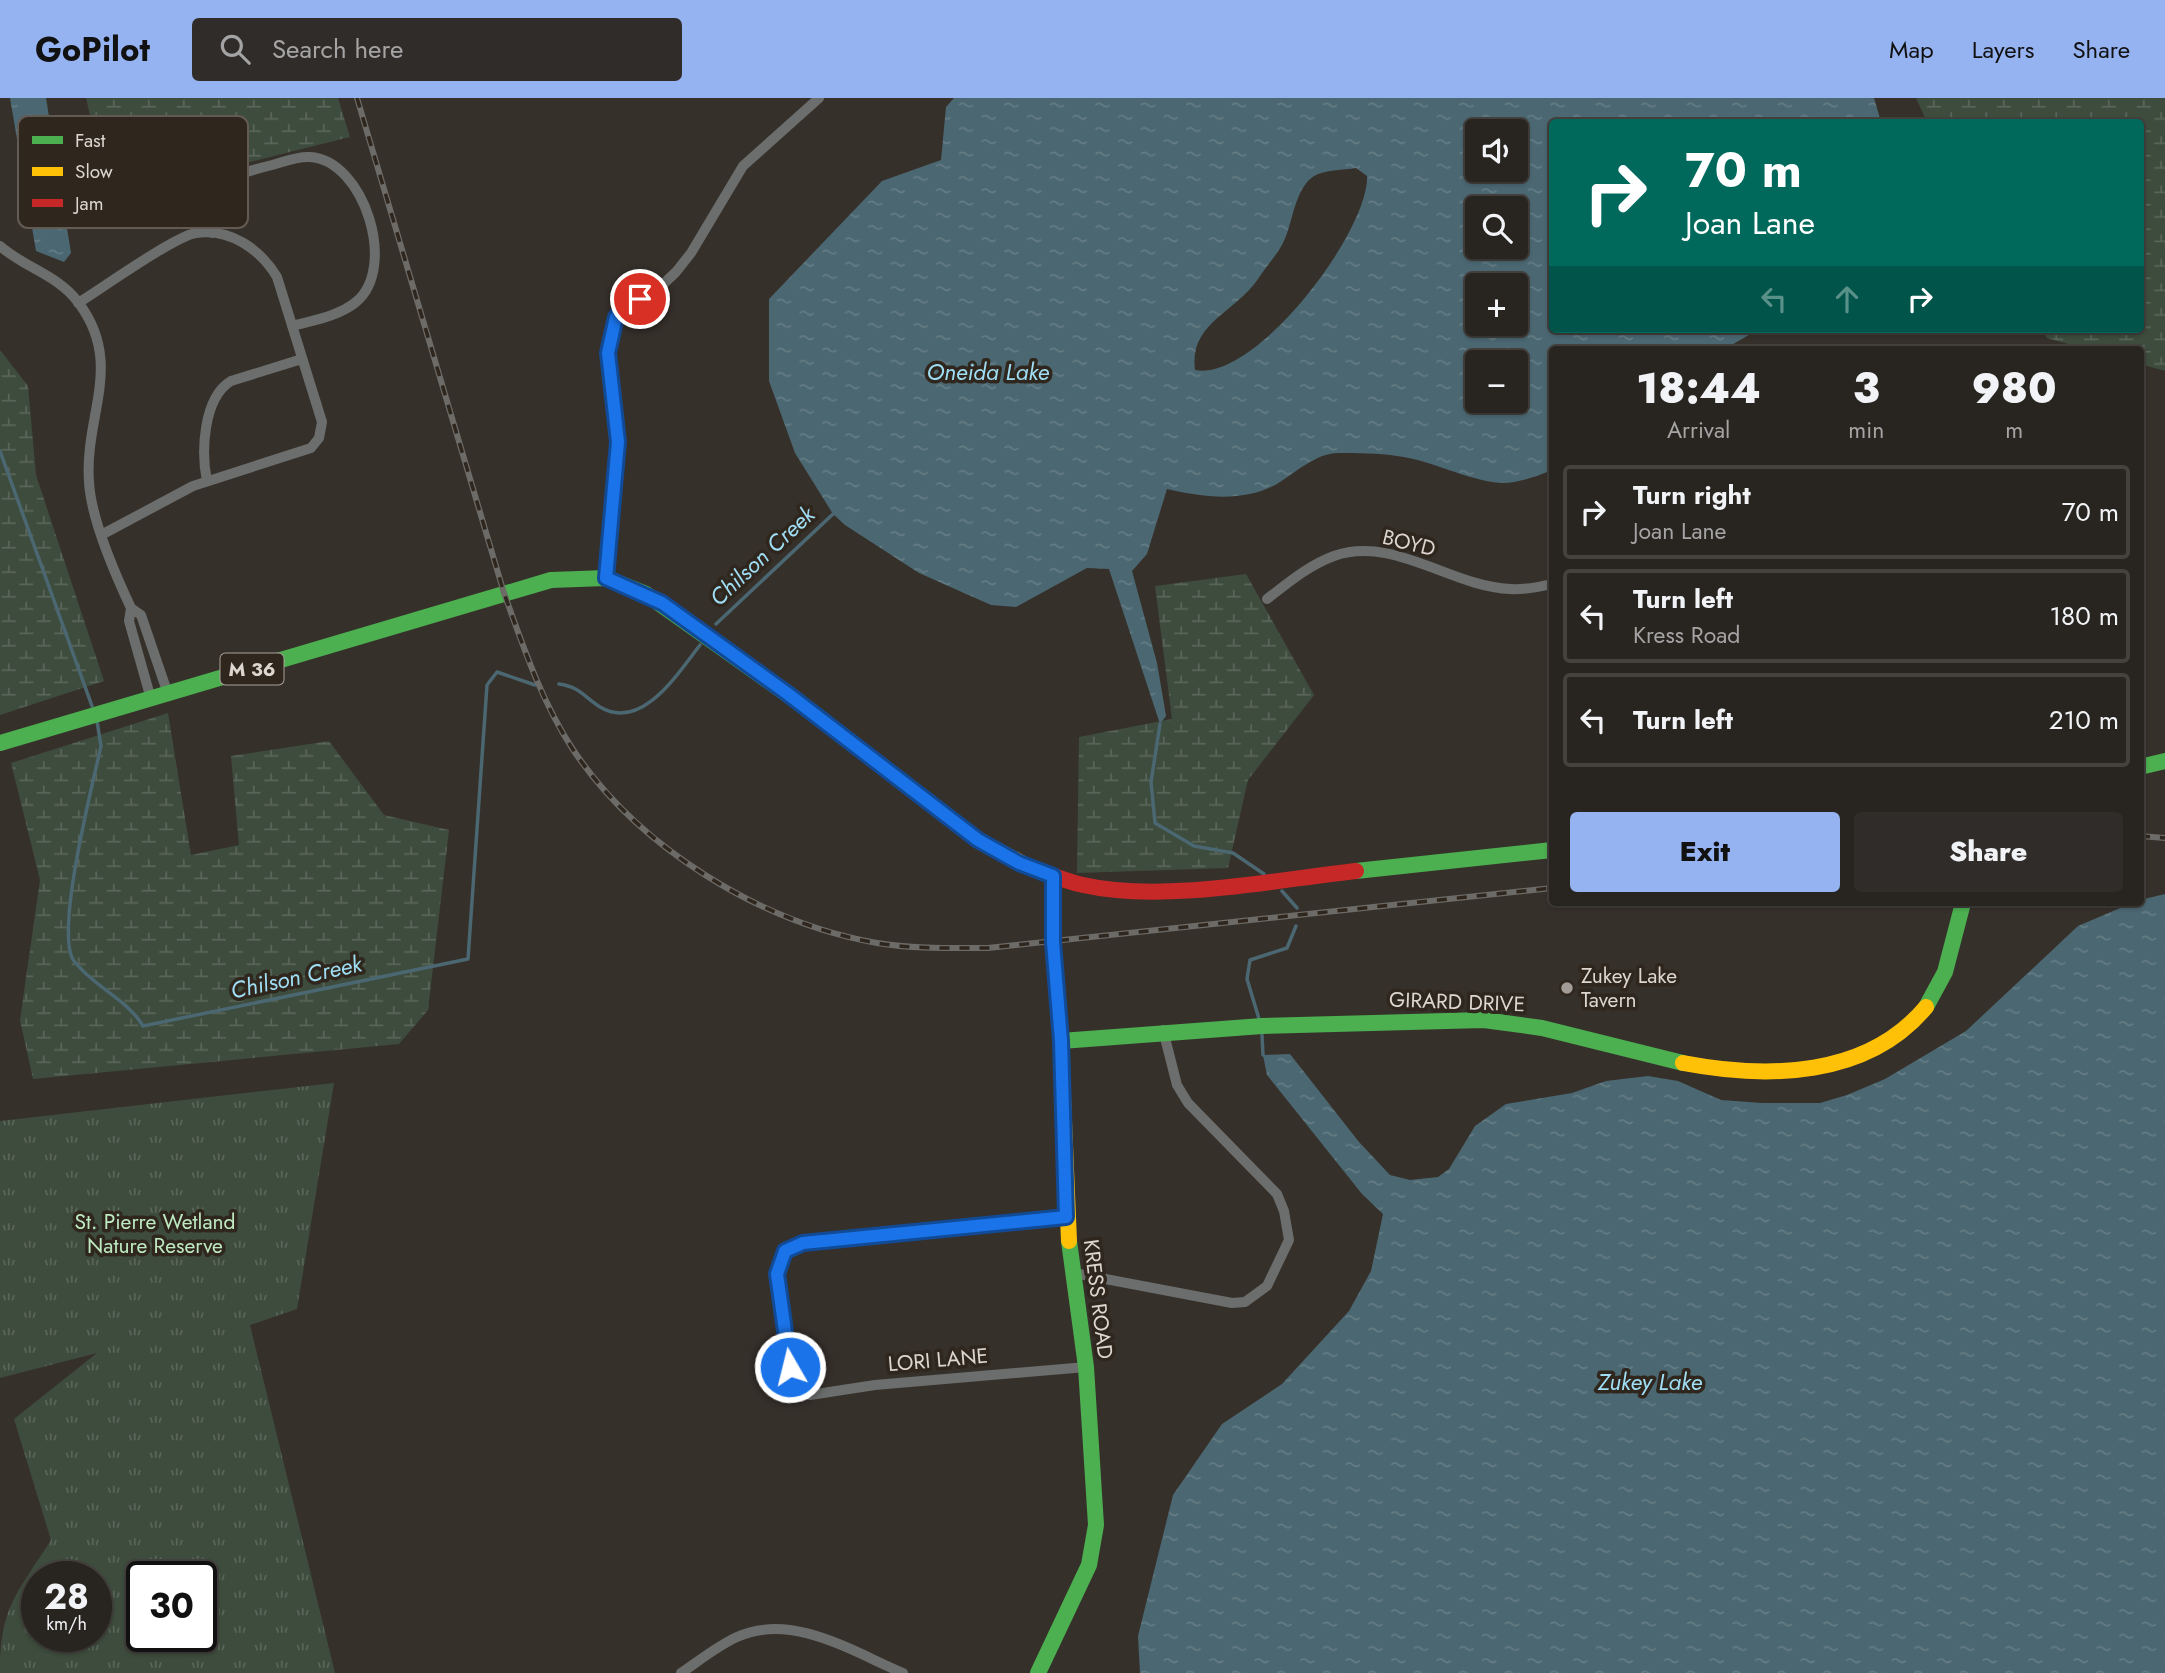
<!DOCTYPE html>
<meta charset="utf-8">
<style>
body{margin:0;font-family:Jost,sans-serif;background:#302c29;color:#f1f3f6;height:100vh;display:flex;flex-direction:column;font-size:26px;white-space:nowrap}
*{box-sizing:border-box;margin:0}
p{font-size:23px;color:#a5a4a5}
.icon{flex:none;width:38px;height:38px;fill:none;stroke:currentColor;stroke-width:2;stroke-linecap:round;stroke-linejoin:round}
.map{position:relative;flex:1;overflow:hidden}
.sheet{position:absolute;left:1549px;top:248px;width:595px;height:560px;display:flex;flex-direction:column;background:#282420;border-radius:7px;box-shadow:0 2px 5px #0004,0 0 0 2px #44413e}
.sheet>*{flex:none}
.top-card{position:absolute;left:1549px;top:21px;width:595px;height:214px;border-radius:7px;box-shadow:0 2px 5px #0004,0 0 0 2px #44413e;background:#00695c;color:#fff;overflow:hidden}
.tools{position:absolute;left:1465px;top:21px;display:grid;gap:14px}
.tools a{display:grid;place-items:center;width:63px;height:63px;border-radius:7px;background:#282420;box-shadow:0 2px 5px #0004,0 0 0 2px #44413e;font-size:35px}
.speed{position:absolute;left:21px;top:1463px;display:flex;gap:14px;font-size:35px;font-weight:700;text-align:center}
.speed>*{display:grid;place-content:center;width:91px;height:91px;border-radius:50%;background:#282420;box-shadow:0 2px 5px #0004,0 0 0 2px #44413e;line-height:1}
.speed small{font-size:18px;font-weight:400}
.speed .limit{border:4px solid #111;border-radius:10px;background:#fff;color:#111}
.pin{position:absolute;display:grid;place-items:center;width:60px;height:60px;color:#fff;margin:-30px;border:4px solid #fff;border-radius:50%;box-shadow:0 2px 7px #0007}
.me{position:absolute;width:77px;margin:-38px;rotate:352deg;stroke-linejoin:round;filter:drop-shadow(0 0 5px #0008)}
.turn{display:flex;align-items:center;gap:24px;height:147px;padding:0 21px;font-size:32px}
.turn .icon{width:91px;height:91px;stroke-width:2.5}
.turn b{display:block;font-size:49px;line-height:60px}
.lanes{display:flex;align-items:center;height:66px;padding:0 21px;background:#0003;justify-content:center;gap:35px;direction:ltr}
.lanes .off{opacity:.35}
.eta{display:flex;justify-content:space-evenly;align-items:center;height:119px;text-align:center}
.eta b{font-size:42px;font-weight:800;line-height:49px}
.primary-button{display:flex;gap:14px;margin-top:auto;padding:14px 21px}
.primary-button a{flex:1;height:80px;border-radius:7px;background:#95b2f1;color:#111;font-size:28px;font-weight:800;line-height:80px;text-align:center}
.primary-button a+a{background:#302c29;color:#f1f3f6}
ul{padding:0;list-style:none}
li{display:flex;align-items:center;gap:21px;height:94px;margin:0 14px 10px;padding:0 7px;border:4px solid #44413e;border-radius:7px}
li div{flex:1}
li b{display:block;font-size:26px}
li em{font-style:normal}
header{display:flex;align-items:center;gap:42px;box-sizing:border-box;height:98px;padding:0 35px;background:#95b2f1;color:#111}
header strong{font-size:33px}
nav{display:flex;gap:38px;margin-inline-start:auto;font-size:24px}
.search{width:490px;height:63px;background:#302c29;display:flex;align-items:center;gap:18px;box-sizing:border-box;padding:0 24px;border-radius:7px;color:#a5a4a5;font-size:26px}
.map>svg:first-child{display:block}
.wetland{fill:url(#wetland-marsh)}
.park{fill:url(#park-tufts);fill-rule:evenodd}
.water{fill:url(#water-ripples);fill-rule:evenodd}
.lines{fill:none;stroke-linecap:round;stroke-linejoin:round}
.stream{stroke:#4b6771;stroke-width:3.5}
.street{stroke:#6b6e6c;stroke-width:10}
.fast{stroke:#4caf50;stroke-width:16}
.slow{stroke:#ffc107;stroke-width:16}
.jam{stroke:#c62828;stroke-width:16}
.rail-casing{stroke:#6c6b67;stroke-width:6}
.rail{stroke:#2f261d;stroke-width:3.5;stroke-dasharray:10;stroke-linecap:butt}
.route-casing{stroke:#114b97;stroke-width:18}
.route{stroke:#1a73e8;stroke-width:12}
.poi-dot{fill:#a39c96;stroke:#2f261d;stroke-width:2.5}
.labels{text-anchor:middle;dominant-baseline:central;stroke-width:7;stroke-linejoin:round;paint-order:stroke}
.shield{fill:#2f261d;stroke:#a9a19a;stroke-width:2}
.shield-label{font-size:19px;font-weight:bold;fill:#ddd6d0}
.street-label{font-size:21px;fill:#ddd6d0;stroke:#2f261d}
.poi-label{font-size:21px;fill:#ddd6d0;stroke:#2f261d;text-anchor:start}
.park-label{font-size:21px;fill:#beeac2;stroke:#2f261d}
.water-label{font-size:23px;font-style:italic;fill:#9fdef4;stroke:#2f261d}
.key{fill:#2f261d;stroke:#635b53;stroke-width:2}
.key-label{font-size:19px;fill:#ddd6d0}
</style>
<header>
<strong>GoPilot</strong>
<div class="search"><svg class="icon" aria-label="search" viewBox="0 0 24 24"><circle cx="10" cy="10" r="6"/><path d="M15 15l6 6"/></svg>Search here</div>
<nav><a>Map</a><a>Layers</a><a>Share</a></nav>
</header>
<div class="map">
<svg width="2165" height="1575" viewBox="0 0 2165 1575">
<defs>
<pattern id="wetland-marsh" width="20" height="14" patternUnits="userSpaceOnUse" patternTransform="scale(1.75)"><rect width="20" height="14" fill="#3d4c3d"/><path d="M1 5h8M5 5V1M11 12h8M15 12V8" fill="none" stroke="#596558"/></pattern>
<pattern id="park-tufts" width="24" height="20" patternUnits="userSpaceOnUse" patternTransform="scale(1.75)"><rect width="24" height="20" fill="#3d4c3d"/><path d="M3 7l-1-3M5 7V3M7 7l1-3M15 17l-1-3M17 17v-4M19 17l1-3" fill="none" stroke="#596558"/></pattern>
<pattern id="water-ripples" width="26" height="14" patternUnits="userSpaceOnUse" patternTransform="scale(1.75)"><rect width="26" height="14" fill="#4b6771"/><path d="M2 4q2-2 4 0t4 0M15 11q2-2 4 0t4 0" fill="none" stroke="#647c84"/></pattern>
</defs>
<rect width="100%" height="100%" fill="#36302b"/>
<!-- wetland -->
<path class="wetland" d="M86,0H338L350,39L109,99Z
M1916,0H2165V273L2140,266V252H2090L2047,240L2041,231H2140V24H1927Z
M0,252L28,288L36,377L104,583L0,617Z
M1246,476L1314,597L1248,682L1228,770L1077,775L1079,639L1172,621L1155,488Z
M168,615L191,757L239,747L231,658L329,643L384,717L449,732L428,912L399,946L33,981L20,922L40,782L11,665Z"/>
<!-- park -->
<path class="park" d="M334,985L297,1211L250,1227L335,1575H0C0,1508 17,1496 51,1442L14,1321L97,1255L0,1280V1023ZM37,1479H96V1538H37ZM142,1479H201V1538H142Z"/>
<!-- water -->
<path class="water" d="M10,0H46L71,155L64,164L36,153Z
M954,0H1874L1881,24H1552V231H1759L1723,252H1552V372C1538,378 1515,386 1501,385C1465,382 1432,362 1397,358C1379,355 1357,355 1338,355C1316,355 1295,375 1277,386C1243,405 1202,399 1167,391L1147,456L1132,473L1157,565L1166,618L1160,626L1109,471L1087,470L1016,509L991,507L919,475L845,427L833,416L795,355L769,283V201L882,83L941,62L946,9ZM1477,33H1516V72H1477ZM1356,70L1367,78C1369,134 1255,284 1195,272C1189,225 1235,215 1258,181C1266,169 1276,158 1283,145C1293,126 1294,91 1314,78C1324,72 1344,72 1356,70ZM1477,110H1516V149H1477ZM1477,187H1516V226H1477ZM1477,264H1516V303H1477Z
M2165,796V1575H1140L1138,1538L1173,1397L1222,1326L1282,1286L1349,1213L1371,1173L1383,1116L1362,1096L1267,977L1263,957L1290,956L1359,1044L1390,1077L1410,1082L1438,1079L1449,1071L1475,1028L1506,1006L1572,995L1606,983L1648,978L1678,983L1721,1002L1762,1005H1820L1847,997L1885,981L1966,933L2078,828L2132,805H2140V802Z"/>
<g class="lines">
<!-- stream -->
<path class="stream" d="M0,353L92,608
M716,526L833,416
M559,586C580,589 583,598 600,609C642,634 678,575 700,547
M97,623L101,648C93,685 54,836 74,863C94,889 127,901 143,928L468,861L487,587L497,574L535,587
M1160,626L1151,684L1155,725L1194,748L1233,755L1264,776
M1282,793L1297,810
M1260,924L1247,881L1250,862L1287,850L1296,828
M1262,937L1263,957"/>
<!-- street -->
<path class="street" d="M212,135C220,83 214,82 268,68C281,65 296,58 310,59C364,62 398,170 356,204C339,218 314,222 292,228
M0,148C25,170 58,177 78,204C125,266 84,317 89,384C91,421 115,476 131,510
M78,205C101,191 175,138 196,135C230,130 260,151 277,179L322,324L319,340L311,350L193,388L103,436
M207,383C201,354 203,300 231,283L302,261
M606,480L618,344L608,255L616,219L623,210L658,191L676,174L691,155L743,68L819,0
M1267,501C1288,485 1309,467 1334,458C1393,437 1452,489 1510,491C1524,492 1539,489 1552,486
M151,601L129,523L131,510L141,517L168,596
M1066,1119L803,1145C787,1153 779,1157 777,1176L796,1290L810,1297L875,1287L1086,1269
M1074,1175L1232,1205L1245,1204L1267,1188L1289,1142L1284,1113L1277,1096L1188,1005L1177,987L1163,932
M681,1575C699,1563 717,1548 737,1539C792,1514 853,1554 903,1575"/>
<!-- fast -->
<path class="fast" d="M0,645L551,482L606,480L646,496L812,614
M2140,669L2165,663
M1356,773L1552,752
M1053,778V844L1060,927
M1926,909L1945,874L1963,805
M1061,943L1262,928L1484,922L1542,930L1683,965
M1038,1575L1089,1467L1096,1427L1086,1269L1069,1143"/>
<!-- slow -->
<path class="slow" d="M812,614L978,742L1027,768
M1060,927L1069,1143
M1683,965C1767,981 1867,980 1926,909"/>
<!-- jam -->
<path class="jam" d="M1027,768C1045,774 1064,783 1083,787C1163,805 1274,782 1356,773"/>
<defs>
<path id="rail" d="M357,0L504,495C523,548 541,602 572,650C637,749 761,825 877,845C913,851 951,850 988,850L1552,790
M2140,738L2165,740"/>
</defs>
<!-- rail casing -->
<use href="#rail" class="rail-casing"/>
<!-- rail -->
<use href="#rail" class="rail"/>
</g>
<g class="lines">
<defs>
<path id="route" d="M640,201L623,210L616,219L608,255L618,344L606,480L662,505L788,596L978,742L1019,765L1053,778V844L1061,943L1066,1119L803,1145L785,1153L777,1176L790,1269"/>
</defs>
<!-- route casing -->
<use href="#route" class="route-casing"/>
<!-- route -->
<use href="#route" class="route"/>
</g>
<!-- markers -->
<circle class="poi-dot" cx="1567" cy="890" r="7"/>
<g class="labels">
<!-- shield labels -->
<rect class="shield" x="220.5" y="555.5" width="63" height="31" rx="5"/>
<g class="shield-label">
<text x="252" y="571">M 36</text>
</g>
<!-- street labels -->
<g class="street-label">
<text transform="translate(1409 445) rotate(14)">BOYD</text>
<text transform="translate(1457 904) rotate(2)">GIRARD DRIVE</text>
<text transform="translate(1098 1201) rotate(83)">KRESS ROAD</text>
<text transform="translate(938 1262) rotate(-5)">LORI LANE</text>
</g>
<!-- poi labels -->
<g class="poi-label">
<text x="1581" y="878">Zukey Lake<tspan x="1581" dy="24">Tavern</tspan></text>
</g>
<!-- park labels -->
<g class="park-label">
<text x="155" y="1124">St. Pierre Wetland<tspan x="155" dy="24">Nature Reserve</tspan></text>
</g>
<!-- water labels -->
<g class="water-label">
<text x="988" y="274">Oneida Lake</text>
<text transform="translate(762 458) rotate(-43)">Chilson Creek</text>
<text transform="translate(296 879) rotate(-12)">Chilson Creek</text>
<text x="1650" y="1284">Zukey Lake</text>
</g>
</g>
<!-- legend -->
<rect x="18" y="18" width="230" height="112" rx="10" class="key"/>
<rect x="32" y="38" width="31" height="8" fill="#4caf50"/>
<rect x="32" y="69" width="31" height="9" fill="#ffc107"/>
<rect x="32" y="101" width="31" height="8" fill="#c62828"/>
<g class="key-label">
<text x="75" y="49">Fast</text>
<text x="75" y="80">Slow</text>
<text x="75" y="112">Jam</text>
</g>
</svg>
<div class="tools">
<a><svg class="icon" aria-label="sound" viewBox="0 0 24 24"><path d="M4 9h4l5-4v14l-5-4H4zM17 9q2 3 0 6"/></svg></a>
<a><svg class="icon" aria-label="search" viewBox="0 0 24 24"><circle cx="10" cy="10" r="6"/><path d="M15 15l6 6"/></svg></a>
<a>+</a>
<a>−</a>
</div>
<div class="speed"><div>28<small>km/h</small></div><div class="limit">30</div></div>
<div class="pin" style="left:640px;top:201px;background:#d93025"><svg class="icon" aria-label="arrive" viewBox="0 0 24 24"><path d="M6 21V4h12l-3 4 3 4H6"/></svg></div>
<svg class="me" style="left:790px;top:1269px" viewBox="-20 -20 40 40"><circle r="17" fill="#1a73e8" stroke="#fff" stroke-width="3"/><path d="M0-11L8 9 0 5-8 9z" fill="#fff"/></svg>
<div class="top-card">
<div class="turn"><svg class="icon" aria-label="right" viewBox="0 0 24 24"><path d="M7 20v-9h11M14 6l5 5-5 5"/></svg><div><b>70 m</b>Joan Lane</div></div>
<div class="lanes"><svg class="icon off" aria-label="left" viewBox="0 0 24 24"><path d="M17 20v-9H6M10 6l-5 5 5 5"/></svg><svg class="icon off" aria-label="ahead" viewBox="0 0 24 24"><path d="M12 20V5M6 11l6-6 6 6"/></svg><svg class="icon" aria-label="right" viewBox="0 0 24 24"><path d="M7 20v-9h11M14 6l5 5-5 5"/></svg></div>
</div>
<section class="sheet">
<div class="eta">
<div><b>18:44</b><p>Arrival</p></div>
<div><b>3</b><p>min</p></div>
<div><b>980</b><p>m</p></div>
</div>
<ul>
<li><svg class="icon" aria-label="right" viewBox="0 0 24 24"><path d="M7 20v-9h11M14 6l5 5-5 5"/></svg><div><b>Turn right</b><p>Joan Lane</p></div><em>70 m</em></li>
<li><svg class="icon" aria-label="left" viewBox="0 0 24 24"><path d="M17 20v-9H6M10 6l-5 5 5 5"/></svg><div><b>Turn left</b><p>Kress Road</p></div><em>180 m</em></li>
<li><svg class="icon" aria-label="left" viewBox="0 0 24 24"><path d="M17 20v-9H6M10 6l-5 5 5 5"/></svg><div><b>Turn left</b></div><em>210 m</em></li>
</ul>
<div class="primary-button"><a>Exit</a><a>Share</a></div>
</section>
</div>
